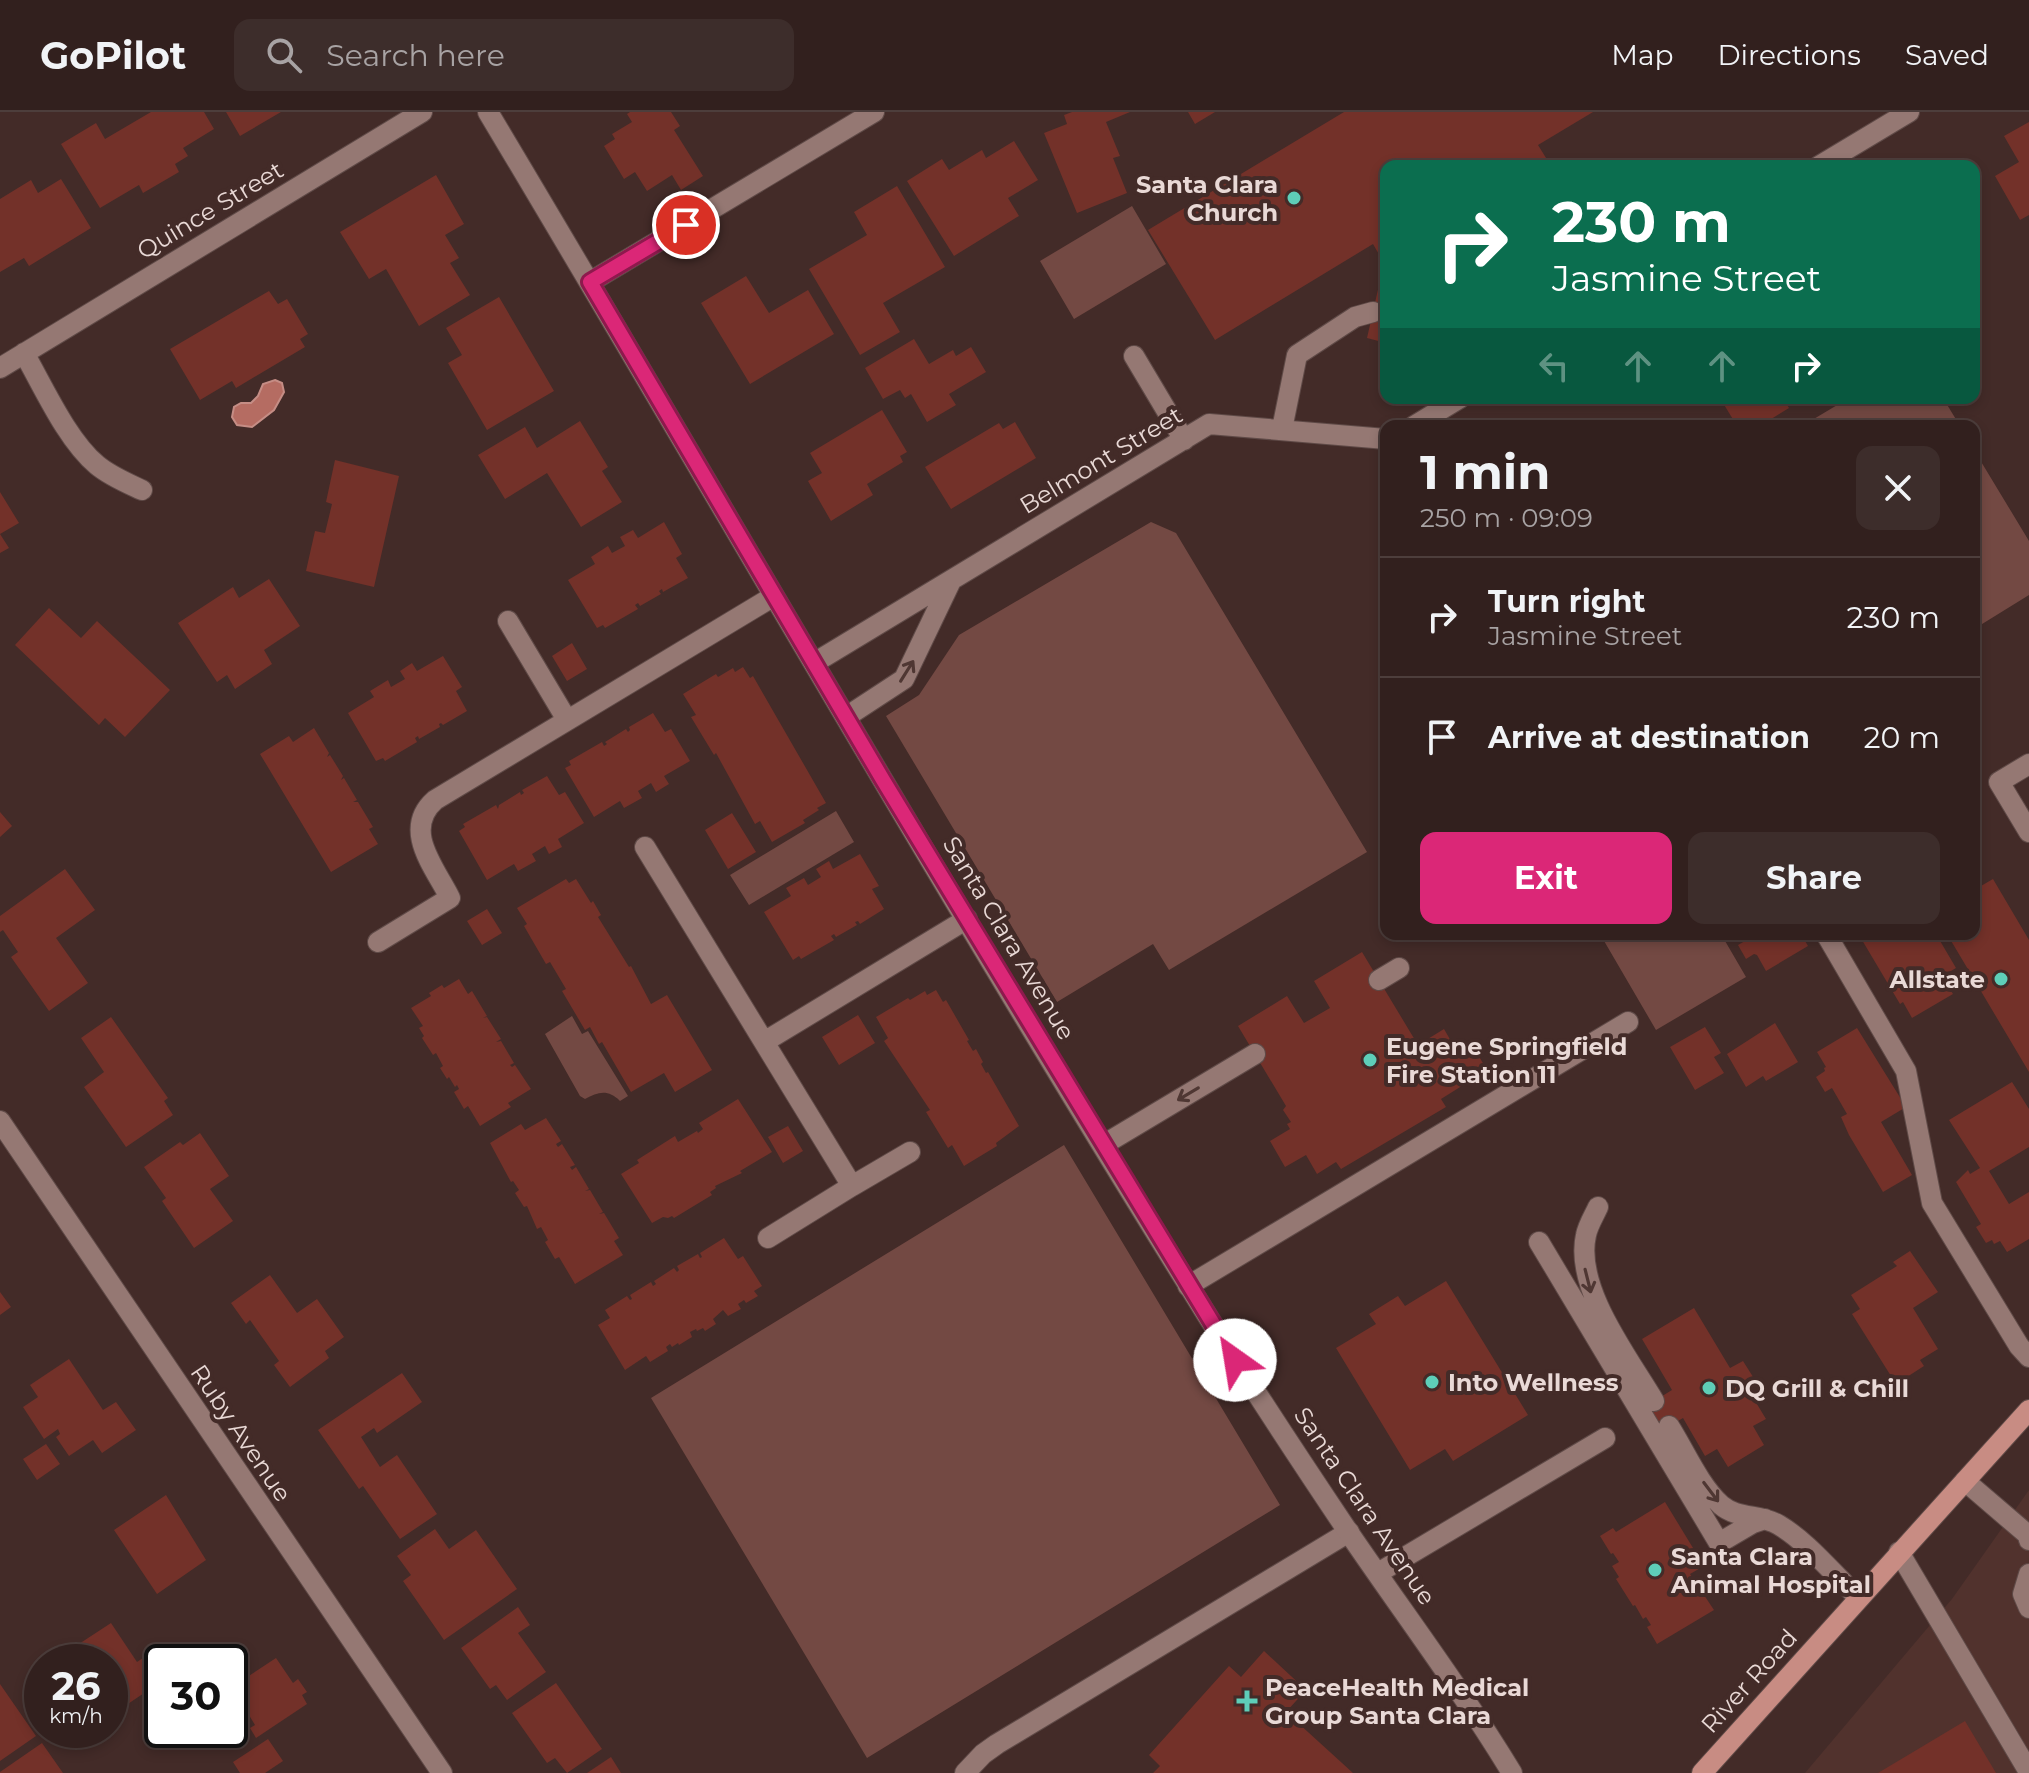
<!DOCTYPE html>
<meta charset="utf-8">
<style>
body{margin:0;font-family:Montserrat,sans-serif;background:#3d2d2b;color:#f1f3f6;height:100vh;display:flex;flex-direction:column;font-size:30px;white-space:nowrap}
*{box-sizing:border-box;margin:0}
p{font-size:26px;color:#a8a3a4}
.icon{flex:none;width:44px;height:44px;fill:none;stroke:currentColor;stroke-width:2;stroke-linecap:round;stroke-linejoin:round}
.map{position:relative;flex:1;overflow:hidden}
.side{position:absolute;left:1380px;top:308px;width:600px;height:520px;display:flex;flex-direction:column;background:#32201e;border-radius:16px;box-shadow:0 4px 12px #0003,0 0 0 2px #4d3e3c}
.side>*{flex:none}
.banner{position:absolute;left:1380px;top:48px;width:600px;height:244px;border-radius:16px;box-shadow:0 4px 12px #0003,0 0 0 2px #4d3e3c;background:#0b6e4f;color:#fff;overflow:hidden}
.speed{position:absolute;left:24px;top:1532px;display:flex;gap:16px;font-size:40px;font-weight:700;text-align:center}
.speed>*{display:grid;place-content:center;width:104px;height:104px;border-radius:50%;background:#32201e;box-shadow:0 4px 12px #0003,0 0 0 2px #4d3e3c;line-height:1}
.speed small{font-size:20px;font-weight:400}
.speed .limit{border:4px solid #111;border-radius:12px;background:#fff;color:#111}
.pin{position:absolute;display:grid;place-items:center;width:68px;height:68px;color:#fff;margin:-34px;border:4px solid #fff;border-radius:50%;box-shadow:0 2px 8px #0007}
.me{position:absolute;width:88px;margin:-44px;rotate:328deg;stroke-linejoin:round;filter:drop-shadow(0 0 6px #0008)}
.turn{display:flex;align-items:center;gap:28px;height:168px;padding:0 40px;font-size:36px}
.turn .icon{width:104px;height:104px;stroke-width:2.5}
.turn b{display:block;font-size:56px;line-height:68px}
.lanes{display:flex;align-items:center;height:76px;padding:0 40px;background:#0003;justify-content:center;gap:40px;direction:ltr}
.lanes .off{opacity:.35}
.round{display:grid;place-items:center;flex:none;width:84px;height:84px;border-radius:16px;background:#3d2d2b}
.head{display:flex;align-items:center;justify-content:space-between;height:136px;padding:0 40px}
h1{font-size:48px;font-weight:700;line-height:60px}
.primary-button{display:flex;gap:16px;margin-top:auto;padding:16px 40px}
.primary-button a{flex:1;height:92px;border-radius:16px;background:#db2777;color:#fff;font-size:32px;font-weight:700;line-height:92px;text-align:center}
.primary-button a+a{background:#3d2d2b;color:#f1f3f6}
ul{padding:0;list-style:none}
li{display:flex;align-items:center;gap:24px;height:120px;padding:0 40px;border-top:2px solid #4d3e3c}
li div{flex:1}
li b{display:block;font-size:30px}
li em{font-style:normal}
header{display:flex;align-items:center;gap:48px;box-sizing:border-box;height:112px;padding:0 40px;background:#32201e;border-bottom:2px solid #4d3e3c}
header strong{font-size:38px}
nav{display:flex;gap:44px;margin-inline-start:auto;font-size:28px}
.search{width:560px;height:72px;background:#3d2d2b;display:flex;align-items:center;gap:20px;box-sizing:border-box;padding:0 28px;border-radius:16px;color:#a8a3a4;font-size:30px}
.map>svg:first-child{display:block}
.built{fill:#51322d}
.green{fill:#734943}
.water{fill:#b56c62;stroke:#c58d85;stroke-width:2}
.building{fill:#733129}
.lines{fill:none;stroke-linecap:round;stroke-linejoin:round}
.lane-casing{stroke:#5f4a47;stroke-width:22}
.street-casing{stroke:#5f4a47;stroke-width:22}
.primary-casing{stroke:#5f4a47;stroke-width:22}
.lane{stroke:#957873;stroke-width:20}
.street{stroke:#957873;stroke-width:20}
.primary{stroke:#c88c83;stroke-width:20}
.oneway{stroke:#4f3733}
.route-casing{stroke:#8e194d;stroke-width:20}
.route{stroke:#db2777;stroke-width:14}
.poi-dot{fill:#5eceb8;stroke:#432b28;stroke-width:3}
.labels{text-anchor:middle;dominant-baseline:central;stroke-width:8;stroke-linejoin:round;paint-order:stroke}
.poi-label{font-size:24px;font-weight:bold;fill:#e9d9d6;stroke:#432b28;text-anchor:start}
.street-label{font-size:24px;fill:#e9d9d6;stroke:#432b28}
</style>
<header>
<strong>GoPilot</strong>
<div class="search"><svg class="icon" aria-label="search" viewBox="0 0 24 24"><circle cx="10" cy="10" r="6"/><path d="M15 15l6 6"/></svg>Search here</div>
<nav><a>Map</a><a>Directions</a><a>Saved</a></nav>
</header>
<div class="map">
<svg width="2029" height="1661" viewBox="0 0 2029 1661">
<rect width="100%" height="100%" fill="#432b28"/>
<!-- built -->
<path class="built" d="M2029,1378V1661H1805L1952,1487Z"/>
<!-- green -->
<path class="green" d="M1132,94L1166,152L1074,207L1040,149Z
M1849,286H1943L1960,314H1802Z
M1974,338L2029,429V483L1974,517Z
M1151,410L1176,421L1367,740L1169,858L1153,832L1057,890L886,604L919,583L959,523Z
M836,699L854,730L749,793L730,763Z
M1600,822H1721L1746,865L1656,918Z
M572,904L582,922L588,919L628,984L620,989C608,977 598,980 585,987L580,984L545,922Z
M1064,1033L1280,1393L867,1646L651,1286Z"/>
<!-- water -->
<path class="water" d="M275,268L282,271L284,280L274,298L252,315L237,313L232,305L234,295L241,291H251L258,284L263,272Z"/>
<!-- building -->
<path class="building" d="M151,0H204L214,17L183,36L188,44L175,52L179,60L143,81L139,73L100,96L61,32L96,11L105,27Z
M226,0H281L240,24Z
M630,0H671L680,14L674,18L703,64L681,78L672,63L647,79L635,60L624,67L604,34L615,27L612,22L632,10L627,2Z
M1072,0H1130L1106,10L1120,44L1113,46L1127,81L1077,101L1044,21L1067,12L1064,3Z
M1188,0H1215L1195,12Z
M1344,0H1593L1538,33L1551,54H1386V231L1367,226L1384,151L1373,132L1215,228L1148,118Z
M2029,10V103L2020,108L1995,64L2019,50L2004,24Z
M1014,29L1038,68L1008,86L1019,104L954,144L907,69L942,47L949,58L982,38L986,46Z
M436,63L464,112L445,123L459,146L450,151L470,183L419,214L386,157L369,167L340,120Z
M61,67L91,116L29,154L24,146L0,160V87L31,68L38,81Z
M897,74L945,155L883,191L900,220L860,243L809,157L867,123L854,100Z
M1974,107L1981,119L1974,124Z
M746,164L769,201L808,178L834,222L750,272L701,191Z
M269,179L278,192L287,187L308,222L300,227L305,235L236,276L232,269L200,288L170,237Z
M499,185L554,279L487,318L448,251L462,243L446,216Z
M914,227L929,252L953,238L956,244L971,235L986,260L949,282L956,293L927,310L911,282L905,286L900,278L883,287L865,256Z
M1720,286H1783L1789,296L1760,314H1737Z
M882,298L907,340L900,344L903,350L867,372L873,383L831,409L808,369L822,361L810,341Z
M580,309L608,355L602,359L622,390L581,415L547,361L505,387L478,343L525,315L537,336Z
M1015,310L1036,346L951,397L925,355L999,311L1003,317Z
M335,348L399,364L374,475L306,459L315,419L325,421L332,392L326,390Z
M0,380L19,411L0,422L9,436L0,441Z
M664,410L682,442L676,446L688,466L663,480L662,477L659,479L661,482L640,494L638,491L635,493L638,497L605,516L603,513L597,516L568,468L595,452L591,445L608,434L612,441L625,434L620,425L633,418L638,426Z
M269,467L300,514L264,538L272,552L235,577L227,563L217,570L178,511L233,475L239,486Z
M49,496L81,526L97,509L170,578L125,625L105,606L99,613L15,533Z
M572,531L587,557L567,569L552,544Z
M443,544L462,575L456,579L467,599L443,613L441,611L439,612L440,615L419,627L418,624L415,626L417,630L385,649L383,646L376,649L348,601L374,585L370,579L388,568L391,575L405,567L400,559L412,551L417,559Z
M743,555L750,566L753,564L826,691L817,696L819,698L803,708L805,711L772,730L760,709L755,712L716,641L714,643L691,605L696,603L683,582L716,562L718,565L733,556L735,560Z
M653,601L665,620L671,617L690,649L664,664L669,672L656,680L651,671L638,679L642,686L624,696L620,689L594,705L565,656L571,653L569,649L602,630L604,634L607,632L605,630L626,617L628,620L630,618L629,615Z
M314,616L329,641L327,645L330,643L343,664L341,668L344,666L357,688L353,690H358L373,715L369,717L378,732L331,760L260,642L289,624L293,630Z
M547,664L559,683L565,680L584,711L558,727L562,735L549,742L545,734L532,742L536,749L518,759L514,752L487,768L459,719L465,715L463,712L496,693L498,697L499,693L520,680L521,683L524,681L522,678Z
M0,700L12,714L0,725Z
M732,701L756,740L728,757L705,718Z
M860,742L879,774L872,777L884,797L860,812L858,809L855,810L857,813L836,825L834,822L831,824L834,828L801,847L799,844L793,848L764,800L791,784L786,776L804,766L808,773L821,765L816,757L829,749L833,757Z
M65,757L95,798L56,826L88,871L49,899L11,845L18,840L3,818L0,820V804Z
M566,767L569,771L576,767L591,791L593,789L601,803L598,805L629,855L631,854L651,892L667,883L712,958L675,980L664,961L631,980L602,930L599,932L590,915L585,918L562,879L566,877L550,850L546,852L524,814L527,812L517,796Z
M1993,767L2029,828V960L1947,822H1974V778Z
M487,797L502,821L482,833L467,809Z
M1741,822H1801L1808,834L1766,859L1757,843L1754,842L1746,847L1738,833L1745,829Z
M1862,822H1936L1956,856L1944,863L1943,866L1953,882L1912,906L1903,890L1900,892L1862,828L1864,826Z
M1362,840L1418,933L1444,917L1459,943L1473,934L1484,953L1470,961L1473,967L1441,987L1446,995L1341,1057L1336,1050L1317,1062L1306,1043L1285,1055L1270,1029L1290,1017L1287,1012L1291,1010L1283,998L1286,994L1238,914L1287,884L1304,911L1330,896L1314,869Z
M459,867L468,882L472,879L487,904L483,906L487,905L501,927L496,930L501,929L514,951L510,953L512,955L515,953L531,977L508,991L511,995L480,1014L468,994L464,997L454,980L459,977L457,973L455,975L449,965L447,967L440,956L443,954L436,941L433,943L422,926L424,924L419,916L423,914L411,896L431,884L429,881L442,873L444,876Z
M936,878L943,890L946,888L969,928L967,929L973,939L976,937L983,950L981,952L986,961L988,960L1019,1014L996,1031L997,1034L964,1054L952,1033L948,1036L926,1000L930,998L884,929L888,926L876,905L908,886L910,888L925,879L927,883Z
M858,903L875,931L839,953L822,925Z
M111,905L168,986L164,989L173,1003L126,1035L84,975L104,960L81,926Z
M1775,911L1798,950L1766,969L1763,964L1746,975L1727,942Z
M1705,915L1721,941L1714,945L1724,961L1695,978L1670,935Z
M1857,916L1906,995L1881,1010L1912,1063L1883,1080L1849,1023L1841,1005L1847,1002L1832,976L1825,980L1816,965L1825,959L1824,956L1826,955L1817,940Z
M2012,970L2029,997V1035L1989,1059L2009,1092L2029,1080V1127L2007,1140L2000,1129L1994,1132L1992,1128L1986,1131L1976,1115L1981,1112L1956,1070L1968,1058L1970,1062L1980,1056L1949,1008Z
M738,987L772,1040L740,1059L742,1061L715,1074L716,1076L710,1080L712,1083L674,1106L672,1104L668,1106L663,1105L652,1111L621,1062L639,1051L637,1048L675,1024L678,1030L697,1019L698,1021L703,1017L699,1011Z
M546,1006L561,1029L556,1032L558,1035L562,1032L575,1053L570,1055L572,1058L576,1055L589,1077L585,1079L590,1078L603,1100L599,1102L604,1101L619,1126L614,1129L623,1143L575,1172L559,1145L555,1147L545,1130L548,1128L541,1115L537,1117L527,1094L524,1095L515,1081L519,1078L513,1069L511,1070L490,1031L521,1012L525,1018Z
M788,1014L803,1039L783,1051L768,1025Z
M200,1021L229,1064L210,1077L233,1109L194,1136L162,1089L166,1086L144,1055L180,1030L183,1033Z
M724,1126L738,1147L743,1144L762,1174L754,1179L758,1184L746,1191L744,1188L738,1192L741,1197L728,1204L723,1198L713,1207L716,1212L705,1219L703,1216L697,1219L696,1217L690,1220L692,1225L679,1233L678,1231L672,1235L670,1232L666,1235L668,1239L650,1250L646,1244L625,1258L598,1213L610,1206L605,1198L627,1184L630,1188L632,1187L630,1183L651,1170L653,1174L656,1172L654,1169L674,1156L677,1160L679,1158L677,1154L698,1142L700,1146L702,1145L700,1141Z
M1910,1139L1938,1180L1913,1196L1938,1237L1920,1248L1924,1254L1896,1272L1852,1202L1860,1197L1851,1183L1897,1154L1893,1150Z
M270,1163L297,1201L317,1187L344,1225L325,1239L329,1246L290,1275L274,1253L279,1249L250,1208L246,1212L231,1191Z
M1446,1169L1528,1303L1453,1349L1445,1337L1410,1358L1336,1236L1376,1212L1369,1202L1398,1184L1405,1194Z
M0,1180L11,1195L0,1203Z
M1694,1196L1730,1256L1743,1249L1755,1268L1746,1274L1766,1307L1753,1314L1764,1333L1728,1355L1717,1337L1705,1344L1683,1306L1661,1319L1646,1294L1672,1278L1642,1227Z
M69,1247L103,1298L116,1290L136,1318L102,1341L93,1328L69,1344L56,1325L60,1322L58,1317L44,1327L23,1295L38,1285L30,1273Z
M402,1261L422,1290L377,1321L374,1316L361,1325L380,1355L397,1343L437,1402L400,1427L363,1374L359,1377L318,1318Z
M46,1332L60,1352L37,1368L23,1347Z
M166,1383L206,1448L157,1482L114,1418Z
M1665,1390L1704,1454L1690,1462L1714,1498L1657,1532L1647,1515L1651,1513L1646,1505L1643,1507L1635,1493L1633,1494L1616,1467L1619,1465L1612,1454L1619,1450L1613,1441L1611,1442L1600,1424L1613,1416L1616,1420Z
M435,1417L449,1437L476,1418L517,1477L444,1528L403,1469L411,1463L397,1444Z
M518,1495L530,1513L518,1521L546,1560L507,1588L496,1573L490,1577L461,1536Z
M111,1511L137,1550L149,1542L162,1561V1569L110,1604V1550H62L59,1545Z
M1264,1539L1306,1578L1286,1600L1353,1661H1153L1160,1654L1149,1643L1229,1554L1241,1565Z
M276,1546L293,1571L298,1567L307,1580L302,1583L307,1592L256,1626L250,1616L255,1613L232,1575Z
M556,1571L602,1637L567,1661L555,1646L547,1651L512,1601Z
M0,1572L36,1624L0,1649Z
M1965,1609L1996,1661H1878Z
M268,1627L283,1649L265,1661H240L233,1650Z
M42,1631L63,1661H0V1660Z
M611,1645L621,1661H587Z"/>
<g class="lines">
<defs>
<path id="lane" d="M1134,244L1184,328
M1414,314L1460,286
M1282,317L1297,243L1355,205L1373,200
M814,551L1209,312L1386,327
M846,605L904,567L950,471
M2029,652L1999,670L2029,720
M1826,822L1906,959L1932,1091L2019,1234L2029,1245
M1379,868L1399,856
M1103,1033L1255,942
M1598,1095C1594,1104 1588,1113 1586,1123C1574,1176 1628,1245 1654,1289
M1539,1130L1719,1431L1753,1411L1765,1407
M1188,1174L1628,910
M1669,1314C1685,1339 1699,1373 1721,1393C1737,1407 1761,1402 1779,1413C1809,1431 1833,1462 1858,1485
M1965,1369L2028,1423L2029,1428
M1378,1461L1605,1326
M2029,1462L2023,1482L2029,1496
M965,1661L983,1642L997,1632L1349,1420"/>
<path id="street" d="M488,0C723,393 950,791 1192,1179C1242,1260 1294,1339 1347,1418C1402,1499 1461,1577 1512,1661
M1819,54L1909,0
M590,170L874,0
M24,241C44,276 67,328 97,353C110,364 127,371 142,378
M0,256L422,0
M508,509L567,608
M645,735L764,930L967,807
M378,830L450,786C436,757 401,718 435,688L774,484
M764,930L852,1074L768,1126
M0,1009L442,1661
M852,1074L910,1040
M1899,1440L2029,1660"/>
<path id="primary" d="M1702,1661L2029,1298"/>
</defs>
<!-- lane casing -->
<use href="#lane" class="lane-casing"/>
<!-- street casing -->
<use href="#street" class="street-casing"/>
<!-- primary casing -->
<use href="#primary" class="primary-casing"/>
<!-- lane -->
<use href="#lane" class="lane"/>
<!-- street -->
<use href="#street" class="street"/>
<!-- primary -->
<use href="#primary" class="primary"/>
</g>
<!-- one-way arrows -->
<defs><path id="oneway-shaft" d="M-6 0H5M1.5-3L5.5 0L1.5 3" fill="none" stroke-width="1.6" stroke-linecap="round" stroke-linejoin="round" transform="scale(2)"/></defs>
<g class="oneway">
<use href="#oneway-shaft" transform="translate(907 559) rotate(-58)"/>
<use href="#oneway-shaft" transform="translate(1188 982) rotate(149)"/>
<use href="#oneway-shaft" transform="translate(1588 1169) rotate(76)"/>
<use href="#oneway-shaft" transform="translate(1711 1380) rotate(53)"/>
</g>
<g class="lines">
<defs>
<path id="route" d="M686,113L590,170L883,668L1235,1248"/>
</defs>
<!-- route casing -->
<use href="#route" class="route-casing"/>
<!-- route -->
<use href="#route" class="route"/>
</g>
<!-- markers -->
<g class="poi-dot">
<circle cx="1294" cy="86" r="8"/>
<circle cx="2001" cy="867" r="8"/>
<circle cx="1370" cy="948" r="8"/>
<circle cx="1432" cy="1270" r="8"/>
<circle cx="1709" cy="1276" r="8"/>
<circle cx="1655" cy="1458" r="8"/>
<path d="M1243 1577h8v8h8v8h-8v8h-8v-8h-8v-8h8z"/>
</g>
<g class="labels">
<!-- poi labels -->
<g class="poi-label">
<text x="1278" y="72" text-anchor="end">Santa Clara<tspan x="1278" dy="28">Church</tspan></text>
<text x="1985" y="867" text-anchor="end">Allstate</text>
<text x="1386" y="934">Eugene Springfield<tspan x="1386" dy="28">Fire Station 11</tspan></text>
<text x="1448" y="1270">Into Wellness</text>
<text x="1725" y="1276">DQ Grill &amp; Chill</text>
<text x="1671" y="1444">Santa Clara<tspan x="1671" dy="28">Animal Hospital</tspan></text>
<text x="1265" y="1575">PeaceHealth Medical<tspan x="1265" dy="28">Group Santa Clara</tspan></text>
</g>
<!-- street labels -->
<g class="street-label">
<text transform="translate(210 98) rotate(-31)">Quince Street</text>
<text transform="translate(1101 348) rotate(-31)">Belmont Street</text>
<text transform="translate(1009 826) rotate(59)">Santa Clara Avenue</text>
<text transform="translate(241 1321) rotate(56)">Ruby Avenue</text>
<text transform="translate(1365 1394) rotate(56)">Santa Clara Avenue</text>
<text transform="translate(1749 1569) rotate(-48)">River Road</text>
</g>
</g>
</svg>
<div class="speed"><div>26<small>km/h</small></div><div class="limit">30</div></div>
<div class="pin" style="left:686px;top:113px;background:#d93025"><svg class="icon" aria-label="arrive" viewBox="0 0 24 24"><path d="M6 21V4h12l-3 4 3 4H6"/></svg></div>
<svg class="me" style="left:1235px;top:1248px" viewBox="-20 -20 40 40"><circle r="19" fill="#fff"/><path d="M0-13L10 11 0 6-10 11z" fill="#db2777"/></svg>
<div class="banner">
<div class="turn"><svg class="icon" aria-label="right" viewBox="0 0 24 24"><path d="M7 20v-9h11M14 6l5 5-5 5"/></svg><div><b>230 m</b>Jasmine Street</div></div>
<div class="lanes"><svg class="icon off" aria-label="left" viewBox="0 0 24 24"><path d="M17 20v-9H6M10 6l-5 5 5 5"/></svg><svg class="icon off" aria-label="ahead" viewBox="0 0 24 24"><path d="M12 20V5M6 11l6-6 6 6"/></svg><svg class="icon off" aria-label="ahead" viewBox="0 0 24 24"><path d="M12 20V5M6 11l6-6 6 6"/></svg><svg class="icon" aria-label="right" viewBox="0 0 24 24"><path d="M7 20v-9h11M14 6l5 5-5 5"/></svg></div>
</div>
<section class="side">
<div class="head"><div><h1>1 min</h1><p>250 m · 09:09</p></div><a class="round"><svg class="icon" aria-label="close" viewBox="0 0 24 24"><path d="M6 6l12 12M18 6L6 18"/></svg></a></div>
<ul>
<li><svg class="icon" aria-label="right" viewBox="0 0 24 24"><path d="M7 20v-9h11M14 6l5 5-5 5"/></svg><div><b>Turn right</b><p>Jasmine Street</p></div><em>230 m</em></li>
<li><svg class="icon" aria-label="arrive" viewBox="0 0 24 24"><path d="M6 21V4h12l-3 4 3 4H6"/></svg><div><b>Arrive at destination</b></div><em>20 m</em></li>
</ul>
<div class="primary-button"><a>Exit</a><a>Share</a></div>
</section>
</div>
